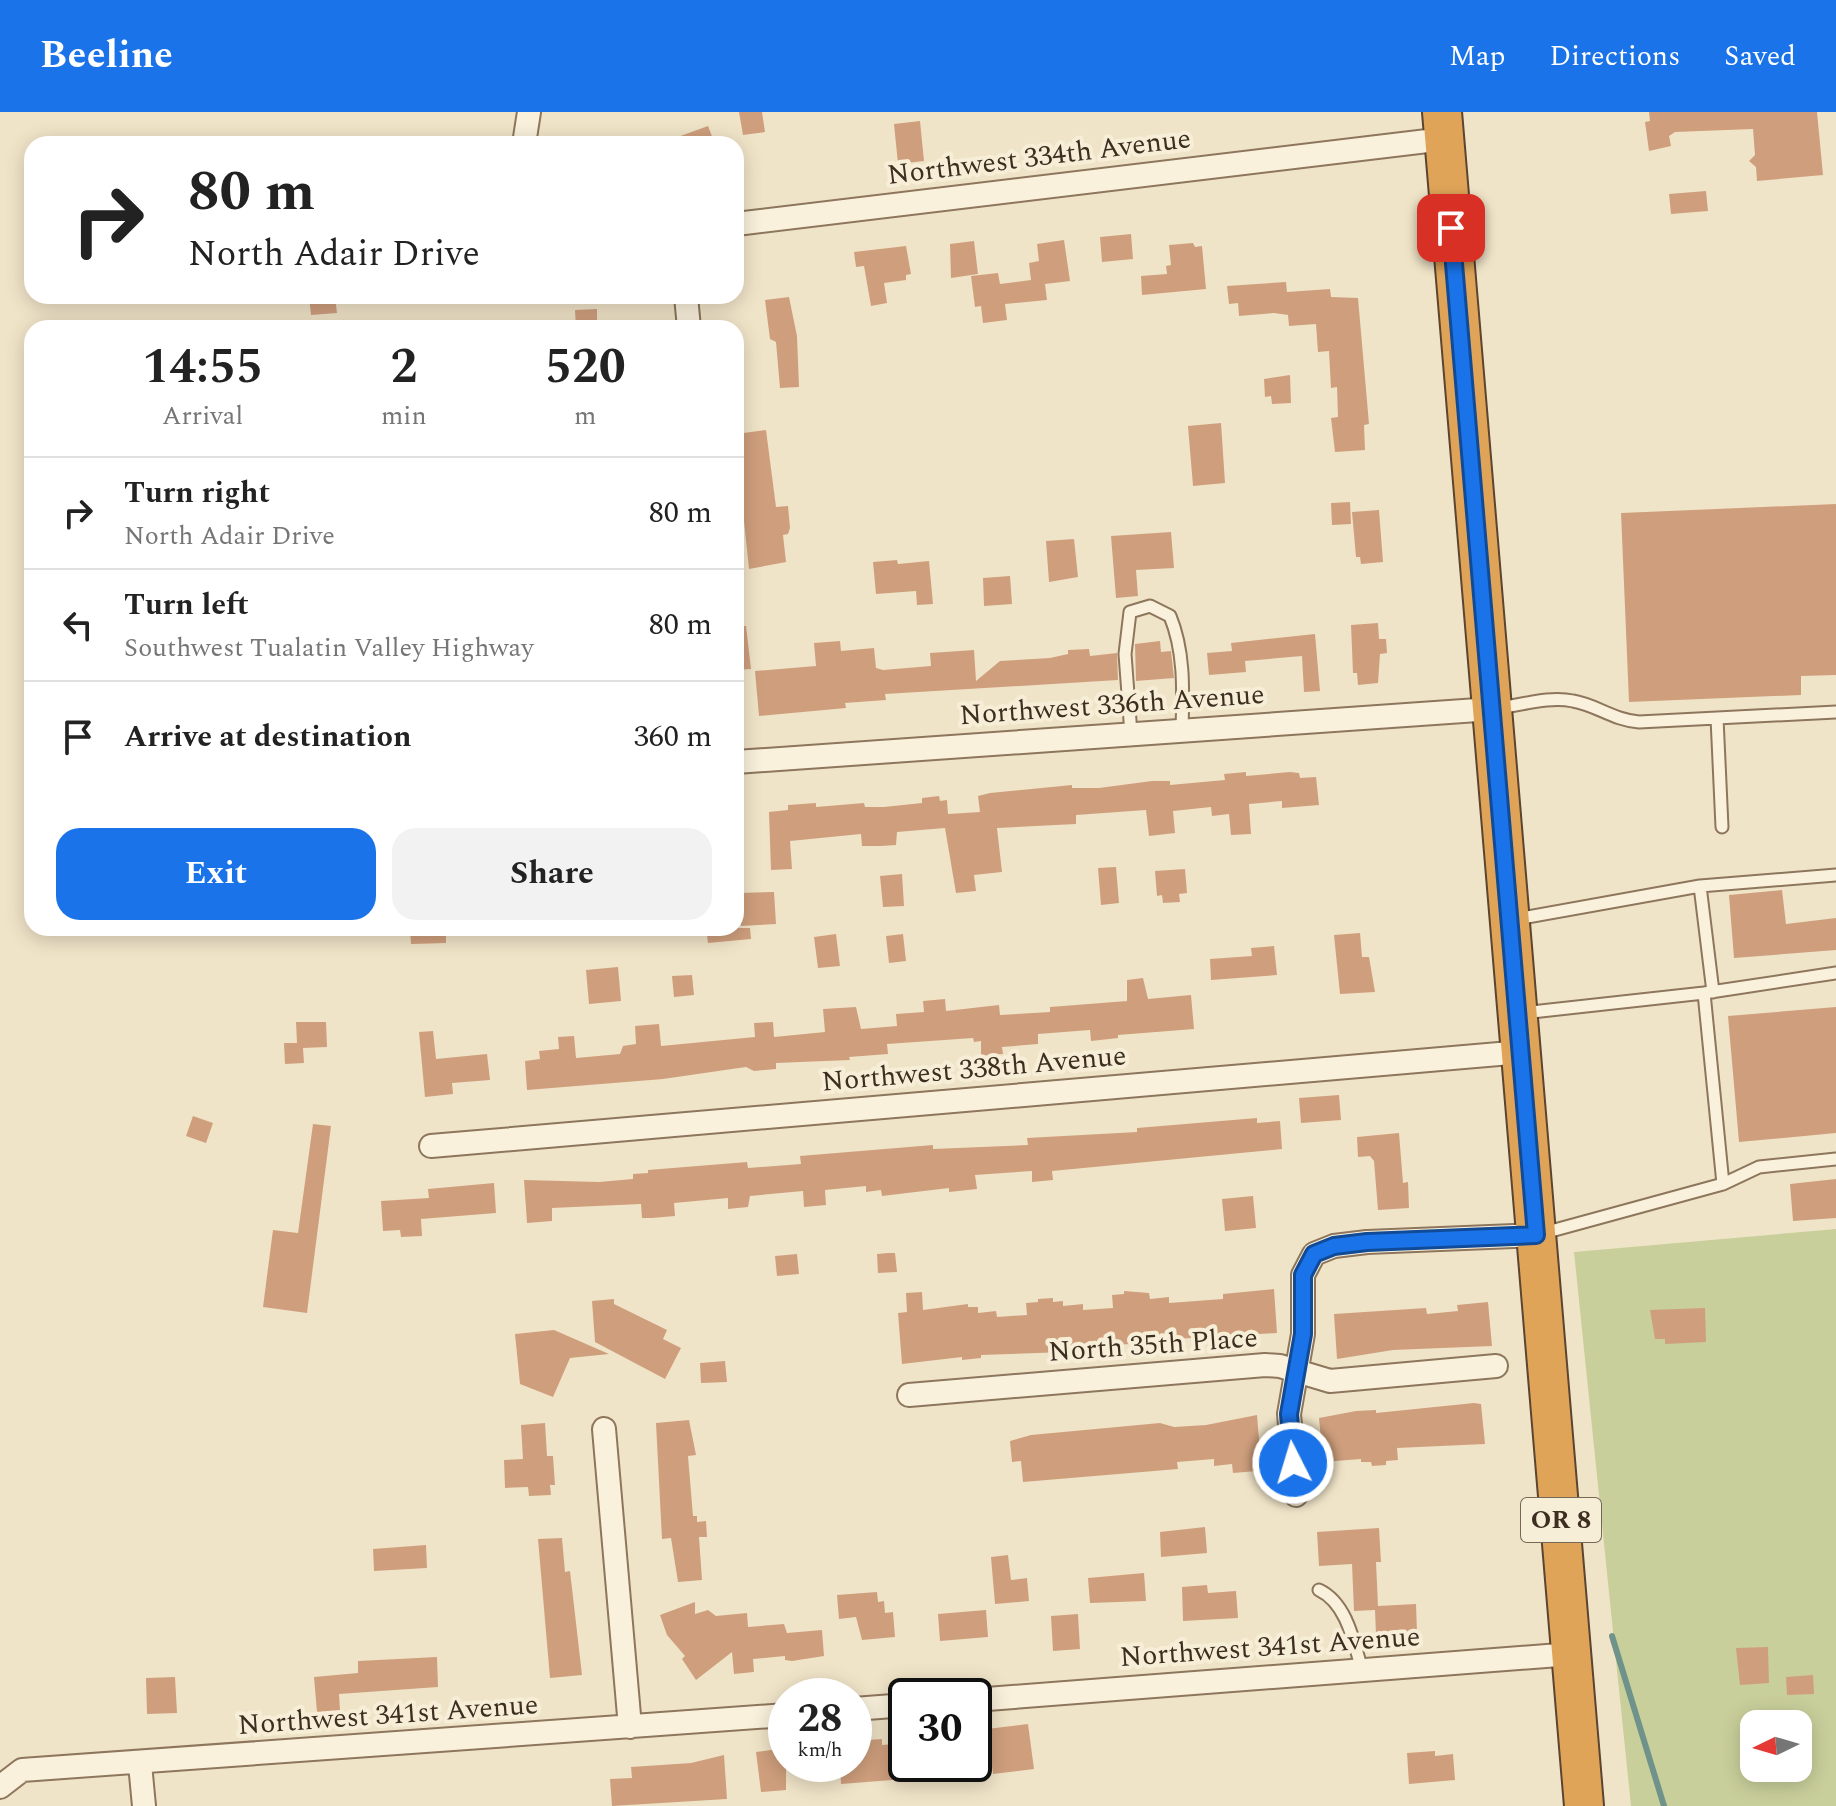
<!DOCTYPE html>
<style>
body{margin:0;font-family:Spectral,serif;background:#f2f2f2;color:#222;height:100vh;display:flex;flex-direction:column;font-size:30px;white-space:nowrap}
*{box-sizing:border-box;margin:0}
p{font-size:26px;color:#767676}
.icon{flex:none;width:44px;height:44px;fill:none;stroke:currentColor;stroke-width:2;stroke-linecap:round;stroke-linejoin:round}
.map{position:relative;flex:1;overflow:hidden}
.sheet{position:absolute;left:24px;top:208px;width:720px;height:616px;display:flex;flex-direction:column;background:#fff;border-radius:24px;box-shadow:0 4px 20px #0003}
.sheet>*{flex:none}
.hud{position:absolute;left:24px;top:24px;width:720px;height:168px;border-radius:24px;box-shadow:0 4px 20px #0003;background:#fff;color:#222;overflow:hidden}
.needle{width:52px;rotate:265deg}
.controls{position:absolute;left:1740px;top:1598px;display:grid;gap:16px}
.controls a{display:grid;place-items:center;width:72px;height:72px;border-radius:16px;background:#fff;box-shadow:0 4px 20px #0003;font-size:40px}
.speed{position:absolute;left:768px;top:1566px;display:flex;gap:16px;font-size:40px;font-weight:700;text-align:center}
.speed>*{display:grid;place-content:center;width:104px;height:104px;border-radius:50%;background:#fff;box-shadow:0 4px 20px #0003;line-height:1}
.speed small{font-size:20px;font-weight:400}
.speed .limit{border:4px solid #111;border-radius:12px;background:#fff;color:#111}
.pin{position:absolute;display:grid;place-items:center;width:68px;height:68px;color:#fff;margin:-34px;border-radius:16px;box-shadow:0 4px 12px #0006}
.me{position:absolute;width:88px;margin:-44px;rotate:355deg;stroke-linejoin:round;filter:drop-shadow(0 0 6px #0008)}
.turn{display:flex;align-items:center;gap:28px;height:168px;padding:0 32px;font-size:36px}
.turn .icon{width:104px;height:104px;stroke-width:2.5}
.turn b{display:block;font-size:56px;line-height:68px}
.eta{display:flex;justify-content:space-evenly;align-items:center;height:136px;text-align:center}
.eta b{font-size:48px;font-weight:700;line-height:56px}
.cta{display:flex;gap:16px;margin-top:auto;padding:16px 32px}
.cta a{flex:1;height:92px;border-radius:24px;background:#1a73e8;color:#fff;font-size:32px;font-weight:700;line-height:92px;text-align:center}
.cta a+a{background:#f2f2f2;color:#222}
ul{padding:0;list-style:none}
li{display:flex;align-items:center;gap:24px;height:112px;padding:0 32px;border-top:2px solid #e0e0e0}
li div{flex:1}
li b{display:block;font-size:30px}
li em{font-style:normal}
header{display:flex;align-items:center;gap:48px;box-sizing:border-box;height:112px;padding:0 40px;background:#1a73e8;color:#fff}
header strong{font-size:38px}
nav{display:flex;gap:44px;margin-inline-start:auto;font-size:28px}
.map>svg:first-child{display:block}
.green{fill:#c9cf9b;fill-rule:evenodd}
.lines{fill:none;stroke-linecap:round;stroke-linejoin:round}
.stream{stroke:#6f938a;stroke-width:6}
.building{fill:#cf9f7d}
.lane-casing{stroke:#8d765c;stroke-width:15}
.street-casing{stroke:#8d765c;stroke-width:26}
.highway-casing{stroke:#5b4430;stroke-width:42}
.lane{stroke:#faf1dc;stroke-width:11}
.street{stroke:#faf1dc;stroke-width:22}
.highway{stroke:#e0a458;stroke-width:38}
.route-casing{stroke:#114b97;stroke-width:20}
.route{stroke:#1a73e8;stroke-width:14}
.labels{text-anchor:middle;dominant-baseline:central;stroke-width:8;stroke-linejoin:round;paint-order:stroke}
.shield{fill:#f7eed8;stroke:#756857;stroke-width:2}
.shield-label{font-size:26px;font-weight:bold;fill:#3d2e20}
.street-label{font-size:28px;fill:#3d2e20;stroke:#f7eed8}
</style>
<header>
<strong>Beeline</strong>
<nav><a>Map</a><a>Directions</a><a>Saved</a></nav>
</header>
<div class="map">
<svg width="1836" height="1694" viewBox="0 0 1836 1694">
<rect width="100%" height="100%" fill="#f0e4c8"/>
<!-- green -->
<path class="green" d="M1836,1117V1694H1631L1574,1140ZM1754,1612H1798V1656H1754Z"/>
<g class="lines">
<!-- stream -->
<path class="stream" d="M1612,1524L1664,1694"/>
</g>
<!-- building -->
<path class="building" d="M739,0H762L765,20L743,23Z
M1649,0H1817L1823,63L1757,69L1756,55L1749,49L1755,43L1753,17L1675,20L1669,24L1671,34L1649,39L1645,10L1650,9Z
M920,9L924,49L898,52L894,12Z
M708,14L715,32H665L664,30Z
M1706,79L1708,99L1671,102L1669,82Z
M1131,122L1133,147L1102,150L1100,125Z
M1064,128L1070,169L1045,172L1047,188L1005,192L1007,208L983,211L981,194L975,195L971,164L998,161L1000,172L1031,168L1029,151L1039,149L1037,132Z
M974,129L978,162L951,166L950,132Z
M1193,131L1195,135L1202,134L1206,177L1142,183L1141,164L1167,162L1166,154L1171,153L1169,133Z
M906,134L911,162L906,163V168L884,171L887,191L871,194L864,154L856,155L854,140Z
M1286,170L1287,180L1330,177L1331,185L1358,186L1369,312L1364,313L1365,338L1335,340L1331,306L1338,305L1337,275L1331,276L1329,239L1318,240L1316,212L1289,214L1288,203L1274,201L1239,204L1238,191L1229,192L1227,174Z
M309,184H335L337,201L311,203Z
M789,185L797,224L799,275L780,276L776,230L770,227L765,188Z
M597,197V216H576L575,198Z
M1290,263L1291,291L1272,292L1271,284L1265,285L1264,267Z
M1221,311L1225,371L1193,374L1188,314Z
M766,318L776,395L788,394L790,416L788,422L783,423L786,450L749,457L739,361H736V322Z
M1350,390L1351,412L1332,413L1331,391Z
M1836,392V563L1801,564V583L1629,590L1621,401Z
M1379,398L1383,450L1361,452L1360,445H1356L1352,400Z
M1171,420L1174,456L1136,458L1138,484L1116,486L1111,424Z
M1074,427L1078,465L1049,470L1046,429Z
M897,448L898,452L929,449L933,492L917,493L916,479L876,482L873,450Z
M1010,464L1012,492L984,494L983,466Z
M1378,511L1379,527H1386L1387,541L1380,542L1378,571L1358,573L1357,561H1353L1351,513Z
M736,514H746L751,557L736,558Z
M1315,522L1320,579L1304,580L1302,544L1245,549L1246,560L1209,563L1207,541L1232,539L1231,531Z
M840,529L841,539L874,536L876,556L883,558L931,554L930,541L974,538L976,569L1000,549L1050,546L1068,542V538L1089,537L1090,544L1117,541L1118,568L885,582L886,588L845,591L846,596L759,604L755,559L816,554L814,531Z
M1160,529L1161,540L1171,539L1174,566L1136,569L1135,532Z
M1246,660V664L1290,660L1299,661L1300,666L1316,665L1319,693L1282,696V689L1249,692L1251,722L1231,723L1229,702L1212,704L1211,695L1173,699L1175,721L1149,724L1146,698L1076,703V712L997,716L1002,760L974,763L976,779L956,781L945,716L897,720L896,733L881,734H862L861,722L790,729L792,757L771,758L769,700L788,698V693L816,691V695L864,691L865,695H884L922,691V686L939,684L940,689L947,688L948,702L980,700L978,684L990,681L1072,673V676H1099L1152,669H1170V673L1225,668L1224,662Z
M1116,755L1119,791L1101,793L1098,756Z
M1185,757L1187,781L1179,782L1180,790L1163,791L1162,783L1157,784L1155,759Z
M902,762L904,794L883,795L880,764Z
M1782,778L1786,812L1836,806V838L1734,846L1729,783Z
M774,780L776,812L741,814L739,781Z
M410,816H446V831L411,832Z
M706,816H750L751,827L708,831Z
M1360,821L1362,845H1369L1375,880L1340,882L1334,823Z
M836,822L840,854L818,856L814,825Z
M903,822L906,849L889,851L886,824Z
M1274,834L1277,863L1211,868L1210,847L1252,844L1251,836Z
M618,855L621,889L589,892L586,858Z
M692,863L694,883L674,885L672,864Z
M1143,866L1148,887L1191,883L1194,917L1118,923V926L1091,929L1090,918L1038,922V932L1002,935L1003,942L981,944V929L974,930L973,926L887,932L888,942L849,945L850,948L776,951V957L754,959L746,955L663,967L527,978L525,949L540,947L539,939L559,937L558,925L574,924L576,946L620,942L623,934L636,932L635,914L659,912L661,934L755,925L754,911L773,910L774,925L825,920L823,897L856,895L861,917L897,914L896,902L924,900L923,889L945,887L946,899L999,893L1000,903L1050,900V895L1127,889V868Z
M1836,895V1021L1739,1030L1728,904Z
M296,910H326L327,935L303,936L304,951L285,952L284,931H297Z
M433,919L436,947L487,942L490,968L452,971L453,982L425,985L419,920Z
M1339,983L1341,1008L1301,1011L1299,986Z
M193,1004L213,1011L206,1031L186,1024Z
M1257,1006V1011L1280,1009L1282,1037L1052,1059L1053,1068L1032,1070V1059L975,1063L977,1077L949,1080V1076L882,1084L881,1078L866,1080V1074L825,1078L826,1093L804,1095L803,1079L750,1084L748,1095L728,1097V1086L674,1091L675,1104L652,1106H642L641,1092L552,1096V1109L527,1111L524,1068L599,1070L633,1067V1062L648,1061V1058L747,1050L748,1056L801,1052L800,1044L933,1033V1037L1028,1033L1027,1026L1137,1020V1016Z
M313,1012L331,1014L307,1201L263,1195L273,1118L298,1121Z
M1399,1021L1403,1071L1408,1070L1409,1096L1378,1098L1374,1049L1370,1044L1358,1045L1357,1025Z
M1836,1067V1106L1793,1109L1790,1072Z
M494,1071L496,1101L421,1107L422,1124L401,1125L400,1118L383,1119L381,1089L429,1086L428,1077Z
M1253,1084L1256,1116L1225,1119L1222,1087Z
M888,1141H895L897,1160L878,1161L877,1142Z
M797,1142L799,1162L777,1164L775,1144Z
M1274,1177L1277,1221L1175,1227L1153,1231L1089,1234L1066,1237V1240L981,1243V1246L962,1248V1245L902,1252L898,1201L907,1200L906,1181L922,1180L923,1198L968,1192V1195H978V1201L996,1199L997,1205L1027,1203L1026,1191L1038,1190V1187L1053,1186V1190L1063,1189V1194L1083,1192V1198L1113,1196L1112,1183L1124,1182V1179L1149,1181L1150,1187L1169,1185V1191L1223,1187V1182Z
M614,1187V1192L667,1218L663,1227L681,1236L665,1267L595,1230L592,1189Z
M1488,1190L1492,1234L1393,1238L1337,1247L1334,1202L1426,1196L1427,1202L1458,1199L1457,1193Z
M1705,1196L1706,1230L1665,1232V1227H1655L1650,1198Z
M554,1218L609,1242L570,1246L553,1285L520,1272L515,1222Z
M725,1249L727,1270L701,1271L700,1251Z
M1474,1291L1481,1292L1485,1332L1397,1336L1398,1348L1386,1349V1353L1372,1354L1371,1350H1361V1347L1323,1350L1319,1306L1356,1299L1376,1298V1301Z
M1257,1303L1260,1340H1255L1257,1359L1233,1361L1232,1352L1214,1354V1347L1177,1350L1178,1357L1023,1370L1021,1349L1012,1350L1010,1329L1031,1323L1160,1311L1174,1315L1206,1313Z
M689,1308L696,1343L688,1344L693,1404H697V1410L706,1409L707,1425H699L702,1468L678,1470L671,1426L662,1427L656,1311Z
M545,1311L547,1344H553L555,1373H550L551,1383L529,1384L528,1375L505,1376L504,1348L523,1347L521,1313Z
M1205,1415L1207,1441L1161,1445L1160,1420Z
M1379,1416L1381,1450H1376L1378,1494L1416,1492L1417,1521L1376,1523L1375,1498L1354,1499L1352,1452L1319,1454L1317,1420Z
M562,1426L565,1460L570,1459L582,1563L550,1566L538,1427Z
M426,1433L427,1456L374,1459L373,1437Z
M1008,1443L1011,1468L1027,1466L1029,1489L995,1492L991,1445Z
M1144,1461L1146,1489L1090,1491L1088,1466Z
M1207,1473L1208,1481L1236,1479L1238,1506L1183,1509L1182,1475Z
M877,1480L878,1490L884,1489L885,1501L893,1500L895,1525L862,1528L856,1505L839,1507L837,1483Z
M695,1490V1502L708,1498L716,1504L747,1501L748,1515L784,1512L787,1521L822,1518L824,1544L792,1549L785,1548V1544L753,1547L754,1560L734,1562L732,1540L696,1568L682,1547L685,1544L667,1523L660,1503Z
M986,1498L988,1525L940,1529L938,1502Z
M1078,1502L1080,1537L1053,1539L1051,1504Z
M1768,1535L1769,1571L1740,1573L1736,1536Z
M437,1545L438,1575L339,1582L340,1598L317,1600L314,1565L358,1561V1549Z
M1813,1563L1814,1582L1787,1583L1786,1565Z
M175,1565L177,1601L147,1602L146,1566Z
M1028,1612L1034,1657L993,1662L987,1617Z
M882,1627V1633L906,1631L905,1667L841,1672L840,1652H854V1629Z
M786,1636V1678L761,1680L756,1640Z
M1435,1639V1644L1453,1642L1455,1668L1409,1672L1407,1641Z
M724,1643L727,1687L612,1694L610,1667L632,1666L631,1655L691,1651Z"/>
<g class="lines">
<defs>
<path id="lane" d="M1498,596C1522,593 1549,584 1573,589C1597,593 1613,608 1639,610L1836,600
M1717,606L1722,715
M1131,622L1125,542L1130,500L1150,494L1170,504C1185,540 1183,580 1182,619
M1700,774L1713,880
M1516,807L1700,774L1836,763
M1523,901L1704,881L1836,861
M1723,1072L1759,1055L1836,1047
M1540,1122L1723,1072L1704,881
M1319,1478C1347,1491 1354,1531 1362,1558"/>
<path id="street" d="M524,32L529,0
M736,112L1444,27
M686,184L689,216
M736,650L1492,597
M431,1034L1522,940
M909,1283L1265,1253L1280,1254L1330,1269L1496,1254
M604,1317L630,1615
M1296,1383L1289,1302L1303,1222V1163L1314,1142L1334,1134L1367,1130L1536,1123
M974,1588L1572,1542
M854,1597L906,1593
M140,1652L144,1694
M0,1675L22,1658L786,1603"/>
<path id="highway" d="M1442,0L1584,1694"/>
</defs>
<!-- lane casing -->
<use href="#lane" class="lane-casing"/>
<!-- street casing -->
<use href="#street" class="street-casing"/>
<!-- highway casing -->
<use href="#highway" class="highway-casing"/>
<!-- lane -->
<use href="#lane" class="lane"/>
<!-- street -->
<use href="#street" class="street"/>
<!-- highway -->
<use href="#highway" class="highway"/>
</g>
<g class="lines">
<defs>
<path id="route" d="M1293,1351L1289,1302L1303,1222V1163L1314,1142L1334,1134L1367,1130L1536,1123L1451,116"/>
</defs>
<!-- route casing -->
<use href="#route" class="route-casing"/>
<!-- route -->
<use href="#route" class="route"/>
</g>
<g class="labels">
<!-- shield labels -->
<rect class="shield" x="1521" y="1386" width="80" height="44" rx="6"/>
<g class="shield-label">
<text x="1561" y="1408">OR 8</text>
</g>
<!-- street labels -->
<g class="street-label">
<text transform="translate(1039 45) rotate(-7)">Northwest 334th Avenue</text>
<text transform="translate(1112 593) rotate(-4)">Northwest 336th Avenue</text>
<text transform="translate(974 957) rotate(-5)">Northwest 338th Avenue</text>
<text transform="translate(1153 1233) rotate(-4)">North 35th Place</text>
<text transform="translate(1270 1535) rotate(-4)">Northwest 341st Avenue</text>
<text transform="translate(388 1603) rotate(-4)">Northwest 341st Avenue</text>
</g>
</g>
</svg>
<div class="controls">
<a><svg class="needle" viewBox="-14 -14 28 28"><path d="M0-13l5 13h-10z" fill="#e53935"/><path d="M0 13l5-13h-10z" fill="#767676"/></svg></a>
</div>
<div class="speed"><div>28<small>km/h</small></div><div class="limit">30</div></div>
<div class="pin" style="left:1451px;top:116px;background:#d93025"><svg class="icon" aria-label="arrive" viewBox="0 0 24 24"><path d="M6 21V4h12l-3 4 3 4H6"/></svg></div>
<svg class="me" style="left:1293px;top:1351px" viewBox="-20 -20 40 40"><circle r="17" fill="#1a73e8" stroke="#fff" stroke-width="3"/><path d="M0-11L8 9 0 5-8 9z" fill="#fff"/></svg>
<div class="hud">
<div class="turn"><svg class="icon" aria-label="right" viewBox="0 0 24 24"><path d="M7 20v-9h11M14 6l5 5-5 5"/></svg><div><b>80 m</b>North Adair Drive</div></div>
</div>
<section class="sheet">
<div class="eta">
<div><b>14:55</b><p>Arrival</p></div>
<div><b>2</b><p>min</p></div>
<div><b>520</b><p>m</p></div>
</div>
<ul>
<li><svg class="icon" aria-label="right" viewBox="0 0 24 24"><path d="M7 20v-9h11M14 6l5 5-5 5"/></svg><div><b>Turn right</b><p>North Adair Drive</p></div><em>80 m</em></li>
<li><svg class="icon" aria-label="left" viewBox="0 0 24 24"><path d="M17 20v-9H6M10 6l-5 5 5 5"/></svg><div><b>Turn left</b><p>Southwest Tualatin Valley Highway</p></div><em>80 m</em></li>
<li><svg class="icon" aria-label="arrive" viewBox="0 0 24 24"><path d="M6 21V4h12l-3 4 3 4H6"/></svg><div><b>Arrive at destination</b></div><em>360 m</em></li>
</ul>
<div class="cta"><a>Exit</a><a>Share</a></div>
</section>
</div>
